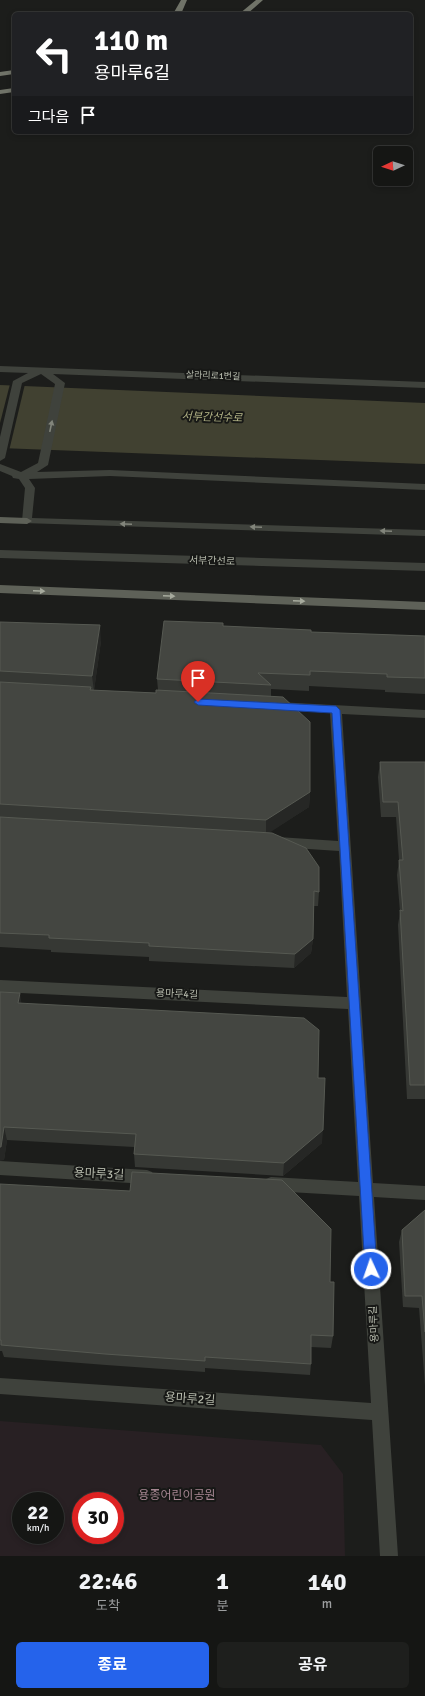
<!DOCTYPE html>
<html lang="ko">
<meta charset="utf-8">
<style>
body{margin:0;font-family:Signika,"Noto Sans KR",sans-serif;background:#1e1f1d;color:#f1f3f6;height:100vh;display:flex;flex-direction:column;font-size:15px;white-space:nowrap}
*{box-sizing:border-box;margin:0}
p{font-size:13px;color:#9d9fa0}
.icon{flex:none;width:22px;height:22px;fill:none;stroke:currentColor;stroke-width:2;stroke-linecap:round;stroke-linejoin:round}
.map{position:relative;height:1556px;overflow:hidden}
.sheet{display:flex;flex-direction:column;background:#151614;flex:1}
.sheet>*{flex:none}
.banner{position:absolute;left:12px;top:12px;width:401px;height:122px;border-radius:6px;box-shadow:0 2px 6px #0003,0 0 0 1px #343534;background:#202124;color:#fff;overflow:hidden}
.needle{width:26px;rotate:266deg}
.fabs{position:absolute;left:373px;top:146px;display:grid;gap:8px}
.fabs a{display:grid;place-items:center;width:40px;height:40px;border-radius:6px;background:#151614;box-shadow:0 2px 6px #0003,0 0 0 1px #343534;font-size:20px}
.speed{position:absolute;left:12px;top:1492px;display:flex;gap:8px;font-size:20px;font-weight:700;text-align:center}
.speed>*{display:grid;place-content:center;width:52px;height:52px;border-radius:50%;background:#151614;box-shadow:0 2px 6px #0003,0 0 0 1px #343534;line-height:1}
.speed small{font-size:10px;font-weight:400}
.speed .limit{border:6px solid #d22;background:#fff;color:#111}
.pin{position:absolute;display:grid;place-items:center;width:34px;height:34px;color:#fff;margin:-41px -17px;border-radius:50% 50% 50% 0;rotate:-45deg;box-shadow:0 0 4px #0007}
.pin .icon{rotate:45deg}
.me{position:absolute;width:44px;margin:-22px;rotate:357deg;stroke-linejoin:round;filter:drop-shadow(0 0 3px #0008)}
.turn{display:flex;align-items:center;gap:14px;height:84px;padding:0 16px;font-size:18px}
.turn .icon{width:52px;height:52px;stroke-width:2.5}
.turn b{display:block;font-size:28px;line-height:34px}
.then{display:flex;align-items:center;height:38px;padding:0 16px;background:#0003;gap:8px;font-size:15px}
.eta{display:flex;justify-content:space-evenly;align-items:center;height:68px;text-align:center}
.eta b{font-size:24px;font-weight:700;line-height:28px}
.cta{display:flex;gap:8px;margin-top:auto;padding:8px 16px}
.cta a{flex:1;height:46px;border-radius:6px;background:#2563eb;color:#fff;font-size:16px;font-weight:700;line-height:46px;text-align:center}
.cta a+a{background:#1e1f1d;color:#f1f3f6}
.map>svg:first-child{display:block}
.green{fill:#282023;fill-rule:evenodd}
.water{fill:#414131}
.pier{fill:#1c1d1b}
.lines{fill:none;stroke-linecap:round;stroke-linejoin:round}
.minor{fill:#3f423c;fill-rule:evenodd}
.major{fill:#5e6158;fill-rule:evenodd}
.highway{fill:#707368;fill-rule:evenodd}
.wall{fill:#363834}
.shaded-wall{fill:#262725}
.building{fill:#444641;stroke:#565952}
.oneway{fill:#82857b}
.oneway2{fill:#a6aa9d}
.route{fill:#2563eb;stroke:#184099}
.labels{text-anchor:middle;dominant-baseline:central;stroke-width:4;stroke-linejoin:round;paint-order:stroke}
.far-street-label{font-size:9px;fill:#b8bcae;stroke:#171816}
.street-label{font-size:10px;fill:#b8bcae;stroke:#171816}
.water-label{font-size:11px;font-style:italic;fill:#b4b587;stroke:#171816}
.near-street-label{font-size:12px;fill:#b8bcae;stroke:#171816}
.near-park-label{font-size:12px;fill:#a68692;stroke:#171816}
</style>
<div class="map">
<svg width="425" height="1556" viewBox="0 0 425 1556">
<rect width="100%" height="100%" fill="#1c1d1b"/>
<!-- green -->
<path class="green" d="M0,1421L321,1445L343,1474L345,1556H0ZM21,1501H55V1535H21ZM81,1501H115V1535H81Z"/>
<!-- water -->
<path class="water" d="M0,385L425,403V464L0,448Z"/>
<!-- pier -->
<path class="pier" d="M10,384H25L9,451L0,450V423Z"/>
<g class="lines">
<!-- minor -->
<path class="minor" d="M0,366L425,382V388L53,374L65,383L48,465L37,472L110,470L425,484V490L110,476L29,479L35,488L32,518L425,530V536L23,523L22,521L25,488L19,479L13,478L12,476L0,471V464L21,472L38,463L55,384L41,374L22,383L5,458L0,461V437L13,381L28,373L0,372Z
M0,550L425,563V571L0,558Z
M278,702L425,710V718L342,714L373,1183L425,1186V1200L374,1197L398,1556H380L372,1420L0,1394V1378L371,1403L359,1196L271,1191L266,1189L264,1184L266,1179L271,1177L358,1182L348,1009L0,992V980L347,997L339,851L278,847L274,845L272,842L274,839L278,837L338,841L330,713L274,709L272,706L274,703Z
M0,1161L147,1170L152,1172L154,1177L152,1182L147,1184L0,1175Z"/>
<!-- major -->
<path class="major" d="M0,517L27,518L32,521L27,524L0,523Z
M0,585L425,602V610L0,593Z"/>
<!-- highway -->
<path class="highway" d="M181,0H187L181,14H173Z
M256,0H263L247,14H239Z
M14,70V74L0,76V72Z
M14,88V92L0,94V90Z"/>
</g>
<!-- wall -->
<path class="wall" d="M0,622L101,641L94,690L156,693L158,690L157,679L223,626L311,632L425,636V694L385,692V690L309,686V691L271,689V696L310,792L309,807L268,833L319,892L318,906H314L313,939L311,953L294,968L149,961V957L51,952V950L0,947Z
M380,762H425V1099H407L398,925L400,912L397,875L399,860L396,817H381L378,777Z
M0,992L21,1003L318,1078L322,1143L283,1176L135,1167L134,1154V1147L7,1140L4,1160Z
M0,1184L330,1282L333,1336L331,1348L311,1347V1364L310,1375L205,1368V1372L106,1365L4,1357L2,1351H0Z
M425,1210V1386L419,1308L403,1307L399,1242L402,1230Z"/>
<!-- shaded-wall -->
<path class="shaded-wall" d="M100,625L101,641L94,691L92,676Z
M310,792L309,807L266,835V820Z
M313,939L311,953L294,968L295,954Z
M20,993L22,1007L18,1003Z
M4,1127L7,1140L4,1160L0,1161V1147Z
M323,1130L322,1143L283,1176L284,1163Z"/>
<!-- building -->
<path class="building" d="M164,621L223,623V626L311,630V632L425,636V678L387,677V674L310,671V675L258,673L271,685L157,679Z
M0,622L100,625L92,676L0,671Z
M0,682L91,687L90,690L156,693V690L283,697L310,722V792L266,820L0,804Z
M380,762H425V1085H410L400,910L403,911L399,860H403L398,802H383Z
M0,817L272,833L306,848L319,867V892L314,891L313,939L295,954L149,946V943L49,938V935L0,933Z
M0,992L20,993L18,1003L304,1018L319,1030L318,1078H325L323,1130L284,1163L134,1154L136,1134L4,1127L1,1147H0Z
M132,1172L282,1180L331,1229L330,1282H334L333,1336L311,1335V1364L205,1357V1361L105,1354L1,1345V1340H0V1184L130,1191Z
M425,1210V1332L422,1296H405L402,1230Z"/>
<!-- one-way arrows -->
<defs><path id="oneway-solid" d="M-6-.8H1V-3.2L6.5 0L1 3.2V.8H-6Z"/></defs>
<g class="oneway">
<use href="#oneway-solid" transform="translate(51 426) rotate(-78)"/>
<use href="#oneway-solid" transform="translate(126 524) rotate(-178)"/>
<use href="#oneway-solid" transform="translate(256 527) rotate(-178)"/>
<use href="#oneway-solid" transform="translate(386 531) rotate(-178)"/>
</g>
<g class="oneway2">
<use href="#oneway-solid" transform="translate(39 591) rotate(2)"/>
<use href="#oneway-solid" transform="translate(169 596) rotate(2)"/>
<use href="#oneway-solid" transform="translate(299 601) rotate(2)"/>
</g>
<!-- route -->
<path class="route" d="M198,699L336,706L340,710L377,1269L375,1273L371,1275L367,1273L365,1269L332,713L198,705L194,702Z"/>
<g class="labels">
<!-- far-street labels -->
<g class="far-street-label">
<text transform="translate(213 376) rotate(2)">살라리로1번길</text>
</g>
<!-- street labels -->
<g class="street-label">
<text transform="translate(212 561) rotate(2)">서부간선로</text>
<text transform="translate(177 994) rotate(3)">용마루4길</text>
<text transform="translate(374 1324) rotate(-93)">용마루길</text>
</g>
<!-- water labels -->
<g class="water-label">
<text transform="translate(212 417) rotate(2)">서부간선수로</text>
</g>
<!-- near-street labels -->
<g class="near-street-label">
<text transform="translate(99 1174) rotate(3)">용마루3길</text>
<text transform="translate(190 1399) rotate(4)">용마루2길</text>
</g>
<!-- near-park labels -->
<g class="near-park-label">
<text x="177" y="1495">용종어린이공원</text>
</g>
</g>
</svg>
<div class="fabs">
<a><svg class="needle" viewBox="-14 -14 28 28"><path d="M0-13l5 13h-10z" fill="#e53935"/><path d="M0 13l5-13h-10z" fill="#9d9fa0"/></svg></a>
</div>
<div class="speed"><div>22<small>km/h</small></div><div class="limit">30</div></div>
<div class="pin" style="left:198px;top:702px;background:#d93025"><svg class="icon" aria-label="arrive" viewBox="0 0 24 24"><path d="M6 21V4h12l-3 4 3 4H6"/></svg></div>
<svg class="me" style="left:371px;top:1269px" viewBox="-20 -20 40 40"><circle r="17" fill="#2563eb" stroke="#fff" stroke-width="3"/><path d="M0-11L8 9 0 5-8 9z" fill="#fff"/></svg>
<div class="banner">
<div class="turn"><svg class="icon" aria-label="left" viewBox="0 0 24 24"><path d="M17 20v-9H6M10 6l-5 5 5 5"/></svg><div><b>110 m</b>용마루6길</div></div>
<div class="then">그다음<svg class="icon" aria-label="arrive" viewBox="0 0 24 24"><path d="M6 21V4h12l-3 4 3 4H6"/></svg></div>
</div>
</div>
<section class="sheet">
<div class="eta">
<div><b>22:46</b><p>도착</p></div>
<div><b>1</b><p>분</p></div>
<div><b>140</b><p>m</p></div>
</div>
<div class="cta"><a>종료</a><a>공유</a></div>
</section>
